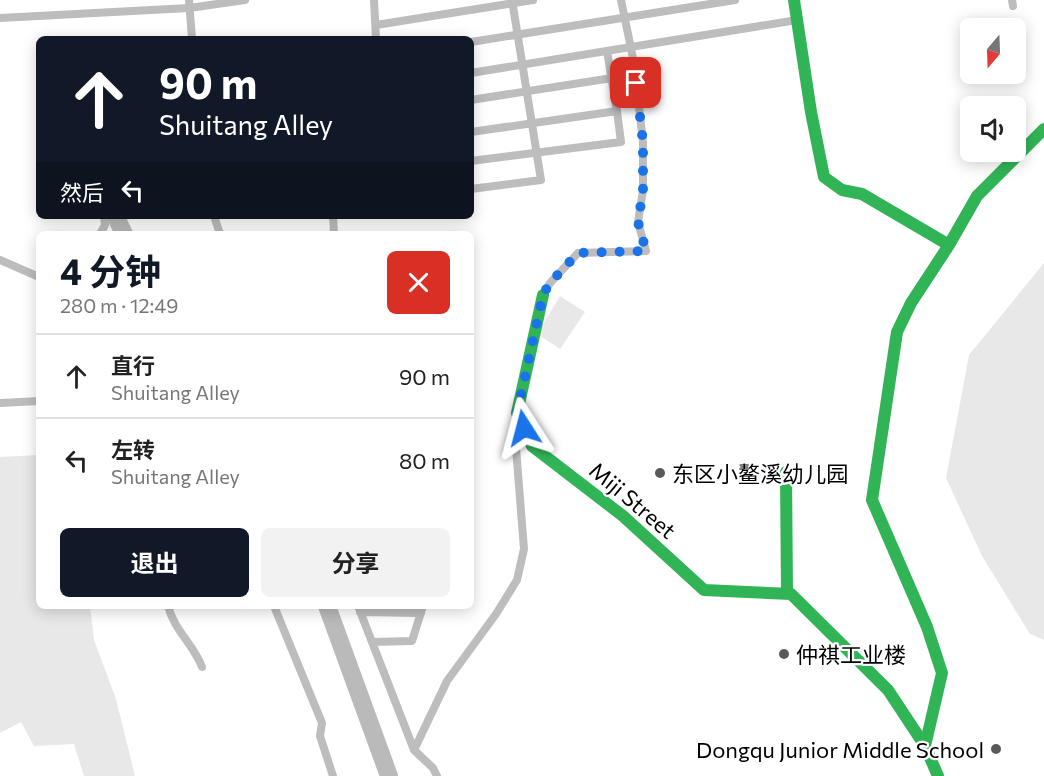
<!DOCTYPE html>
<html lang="zh">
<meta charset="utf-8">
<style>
body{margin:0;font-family:Commissioner,"Noto Sans SC",sans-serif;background:#f2f2f2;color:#222;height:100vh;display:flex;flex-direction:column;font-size:22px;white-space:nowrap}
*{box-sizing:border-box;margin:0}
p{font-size:20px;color:#767676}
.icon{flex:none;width:33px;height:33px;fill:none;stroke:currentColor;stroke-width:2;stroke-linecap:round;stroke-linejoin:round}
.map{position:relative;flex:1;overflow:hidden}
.drawer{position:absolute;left:36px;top:231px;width:438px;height:378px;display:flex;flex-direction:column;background:#fff;border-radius:9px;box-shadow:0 3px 15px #0003}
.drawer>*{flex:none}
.banner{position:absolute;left:36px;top:36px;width:438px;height:183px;border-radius:9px;box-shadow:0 3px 15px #0003;background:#111827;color:#fff;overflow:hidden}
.needle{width:39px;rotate:199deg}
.fabs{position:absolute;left:960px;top:18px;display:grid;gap:12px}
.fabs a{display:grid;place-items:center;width:66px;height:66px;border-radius:9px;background:#fff;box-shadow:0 3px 15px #0003;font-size:30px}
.pin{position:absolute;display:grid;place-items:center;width:51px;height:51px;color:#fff;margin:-26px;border-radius:12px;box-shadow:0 3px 9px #0006}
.me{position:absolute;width:66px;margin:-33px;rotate:351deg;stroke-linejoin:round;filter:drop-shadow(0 0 4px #0008)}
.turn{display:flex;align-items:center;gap:21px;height:126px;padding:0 24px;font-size:27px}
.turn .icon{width:78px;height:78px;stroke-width:2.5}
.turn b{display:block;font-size:42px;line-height:51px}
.then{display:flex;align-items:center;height:57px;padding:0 24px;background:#0003;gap:12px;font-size:22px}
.round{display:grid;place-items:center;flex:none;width:63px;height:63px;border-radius:9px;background:#f2f2f2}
.summary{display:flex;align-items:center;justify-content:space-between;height:102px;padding:0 24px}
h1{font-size:36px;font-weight:700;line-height:45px;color:#111827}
.button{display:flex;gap:12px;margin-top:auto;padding:12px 24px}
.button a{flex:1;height:69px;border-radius:9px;background:#111827;color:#fff;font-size:24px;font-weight:700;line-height:69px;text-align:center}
.button a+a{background:#f2f2f2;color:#222}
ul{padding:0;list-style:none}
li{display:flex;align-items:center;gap:18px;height:84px;padding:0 24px;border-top:2px solid #e0e0e0}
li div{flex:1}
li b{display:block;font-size:22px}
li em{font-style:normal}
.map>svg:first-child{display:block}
.green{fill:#e8e8e8}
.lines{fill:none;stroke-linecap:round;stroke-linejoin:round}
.river{stroke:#bababa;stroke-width:18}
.street{stroke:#bdbdbd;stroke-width:8}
.fast{stroke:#30b455;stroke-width:12}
.route{stroke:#1a73e8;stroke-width:10;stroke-dasharray:0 18}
.poi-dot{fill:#595959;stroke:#fff;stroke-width:2}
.labels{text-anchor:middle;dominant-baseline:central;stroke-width:4.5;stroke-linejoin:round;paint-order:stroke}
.poi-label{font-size:22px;fill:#000;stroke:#fff;text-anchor:start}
.street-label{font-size:22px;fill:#000;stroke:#fff}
</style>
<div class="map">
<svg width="1044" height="776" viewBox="0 0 1044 776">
<rect width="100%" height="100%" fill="#fff"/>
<!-- green -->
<path class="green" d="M1044,263V640L1030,634L982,556L946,478L969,355Z
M560,296L585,312L560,349L537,334Z
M39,455V606H90L94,640L116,699L135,776H84L74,744L34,746L21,722L0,733V457Z"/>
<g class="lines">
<!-- river -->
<path class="river" d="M117,219L124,234
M327,606L389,776"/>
<!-- street -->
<path class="street" d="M189,0L192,39
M374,0L376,39
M1012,0L1013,6
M0,18L189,8L245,0
M376,25L533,0
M471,42L735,0
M471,73L797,20
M471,100L612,78
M471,132L617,111L607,51
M471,161L621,142L617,111
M471,189L541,180L512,0
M214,216L220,234
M333,216L334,234
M100,234L105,225L104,216
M0,260L39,277
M543,295L550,283L578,253L646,251L638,222L643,190V142L634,63L621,0
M0,403L39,401
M168,606C174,630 194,645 202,667
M274,606L322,723L320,736L333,776
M358,606L414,750L433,768L437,776
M360,612L421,613
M372,642L412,641L423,606
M414,750L447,681L496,614L517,580L524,549L516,448L524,428"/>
<!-- fast -->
<path class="fast" d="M794,0L811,112L824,177L842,190L862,194L949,245
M543,295L517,413L532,446L623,516L704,590L791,594L888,690L925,746L938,776
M786,472L787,594
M925,746L942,673L927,627L872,500L897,332L911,303L949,245L977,196L1044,129"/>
</g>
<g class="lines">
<!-- route -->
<path class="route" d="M524,428L517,413L543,295L549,284L578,253L646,251L638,222L643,190V142L636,83"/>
</g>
<!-- markers -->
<g class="poi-dot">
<circle cx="660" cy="473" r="6"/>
<circle cx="784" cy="654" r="6"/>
<circle cx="996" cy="749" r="6"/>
</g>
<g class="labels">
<!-- poi labels -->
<g class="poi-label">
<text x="672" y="473">东区小鳌溪幼儿园</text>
<text x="796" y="654">仲祺工业楼</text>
<text x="984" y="749" text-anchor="end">Dongqu Junior Middle School</text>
</g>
<!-- street labels -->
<g class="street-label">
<text transform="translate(633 500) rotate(40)">Miji Street</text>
</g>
</g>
</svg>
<div class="fabs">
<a><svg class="needle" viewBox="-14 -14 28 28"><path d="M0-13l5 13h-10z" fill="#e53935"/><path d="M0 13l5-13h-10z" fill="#767676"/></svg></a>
<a><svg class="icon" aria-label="sound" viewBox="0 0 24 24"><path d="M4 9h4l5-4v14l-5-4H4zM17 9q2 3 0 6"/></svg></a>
</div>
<div class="pin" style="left:636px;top:83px;background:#d93025"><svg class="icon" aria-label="arrive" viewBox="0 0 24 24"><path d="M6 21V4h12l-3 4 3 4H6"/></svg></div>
<svg class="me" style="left:524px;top:428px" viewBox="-20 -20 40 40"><path d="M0-17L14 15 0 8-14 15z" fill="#1a73e8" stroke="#fff" stroke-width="4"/></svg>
<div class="banner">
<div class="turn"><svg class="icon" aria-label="ahead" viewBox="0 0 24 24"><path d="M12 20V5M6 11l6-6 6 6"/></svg><div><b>90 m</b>Shuitang Alley</div></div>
<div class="then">然后<svg class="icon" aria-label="left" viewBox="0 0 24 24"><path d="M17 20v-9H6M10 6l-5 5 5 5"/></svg></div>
</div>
<section class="drawer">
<div class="summary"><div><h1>4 分钟</h1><p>280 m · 12:49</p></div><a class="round" style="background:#d93025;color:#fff"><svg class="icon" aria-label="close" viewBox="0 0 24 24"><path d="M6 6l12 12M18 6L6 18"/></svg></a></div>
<ul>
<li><svg class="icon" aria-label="ahead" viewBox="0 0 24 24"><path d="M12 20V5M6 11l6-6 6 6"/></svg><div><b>直行</b><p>Shuitang Alley</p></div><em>90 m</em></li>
<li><svg class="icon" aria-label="left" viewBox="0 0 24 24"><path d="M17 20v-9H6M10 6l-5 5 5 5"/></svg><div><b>左转</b><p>Shuitang Alley</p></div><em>80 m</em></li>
</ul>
<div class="button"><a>退出</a><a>分享</a></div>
</section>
</div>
